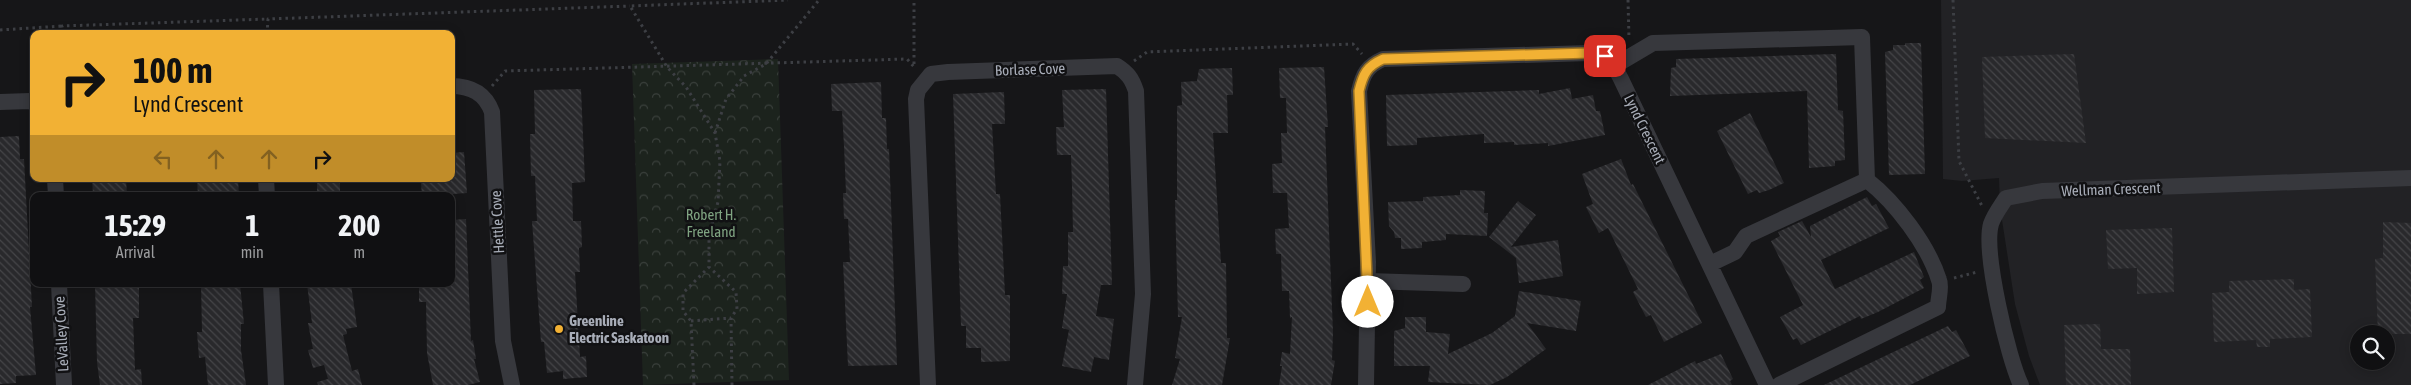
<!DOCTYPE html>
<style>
body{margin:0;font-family:"Asap Condensed",sans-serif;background:#19191b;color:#f1f3f6;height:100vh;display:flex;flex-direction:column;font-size:19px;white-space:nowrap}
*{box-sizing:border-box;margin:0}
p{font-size:16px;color:#9c9d9f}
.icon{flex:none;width:28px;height:28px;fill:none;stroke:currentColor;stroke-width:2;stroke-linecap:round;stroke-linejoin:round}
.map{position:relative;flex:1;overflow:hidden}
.details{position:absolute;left:30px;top:192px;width:425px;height:95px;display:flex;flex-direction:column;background:#101012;border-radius:10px;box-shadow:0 2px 12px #0003,0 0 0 1px #303032}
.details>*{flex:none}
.hud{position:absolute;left:30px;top:30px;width:425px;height:152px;border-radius:10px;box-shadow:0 2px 12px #0003,0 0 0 1px #303032;background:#f2b134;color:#111;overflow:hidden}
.tools{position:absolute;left:2350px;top:325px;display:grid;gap:10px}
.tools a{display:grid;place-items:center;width:45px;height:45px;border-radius:50%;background:#101012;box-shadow:0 2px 12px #0003,0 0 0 1px #303032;font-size:25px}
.pin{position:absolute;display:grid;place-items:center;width:42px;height:42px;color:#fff;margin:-21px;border-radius:10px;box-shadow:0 2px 8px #0006}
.me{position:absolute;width:55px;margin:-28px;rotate:0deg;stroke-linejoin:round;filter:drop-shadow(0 0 4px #0008)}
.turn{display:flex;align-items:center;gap:18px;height:105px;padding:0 20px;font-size:22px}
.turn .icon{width:65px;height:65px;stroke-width:2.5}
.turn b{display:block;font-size:35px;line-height:42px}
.lanes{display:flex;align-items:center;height:48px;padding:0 20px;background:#0003;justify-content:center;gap:25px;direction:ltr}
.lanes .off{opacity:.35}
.eta{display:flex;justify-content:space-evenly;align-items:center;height:85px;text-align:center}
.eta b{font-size:30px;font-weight:700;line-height:35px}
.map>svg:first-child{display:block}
.built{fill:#222225;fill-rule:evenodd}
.forest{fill:url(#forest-crowns)}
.building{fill:url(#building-back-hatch)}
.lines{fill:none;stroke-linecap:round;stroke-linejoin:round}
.path{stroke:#3d3f44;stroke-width:3;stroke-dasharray:2.5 4;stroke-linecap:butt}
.street{stroke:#37383d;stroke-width:16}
.route-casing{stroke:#9d7322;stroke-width:12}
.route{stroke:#f2b134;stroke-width:9}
.poi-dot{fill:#f2b134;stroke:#111113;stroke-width:2}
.labels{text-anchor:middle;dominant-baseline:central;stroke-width:5;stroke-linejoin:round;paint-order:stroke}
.street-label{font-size:15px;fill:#a8adb8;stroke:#111113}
.park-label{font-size:15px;fill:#7fa381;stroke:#111113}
.poi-label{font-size:15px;font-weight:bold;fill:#a8adb8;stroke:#111113;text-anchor:start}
</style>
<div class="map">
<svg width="2411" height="385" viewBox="0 0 2411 385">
<defs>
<pattern id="forest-crowns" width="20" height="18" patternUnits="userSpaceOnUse" patternTransform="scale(1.25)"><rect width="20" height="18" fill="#1c231d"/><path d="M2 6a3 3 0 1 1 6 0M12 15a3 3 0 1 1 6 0" fill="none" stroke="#3a403c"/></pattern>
<pattern id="building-back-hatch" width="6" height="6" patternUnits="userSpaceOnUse" patternTransform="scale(1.25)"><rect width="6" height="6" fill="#29292c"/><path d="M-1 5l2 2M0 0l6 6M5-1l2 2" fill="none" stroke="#454548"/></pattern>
</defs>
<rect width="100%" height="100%" fill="#161618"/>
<!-- built -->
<path class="built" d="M1941,0H2411V385H2040L2029,356L2015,304L2000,207L1999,178L1962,181L1943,179ZM2359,334H2386V361H2359Z"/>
<!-- forest -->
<path class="forest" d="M778,59L789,380L643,385L632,64Z"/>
<!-- building -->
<path class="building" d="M1905,43H1921L1925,174L1889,175L1885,52L1893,50V45H1905Z
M1836,54L1838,110L1843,111L1845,160L1835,161V166L1809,168L1807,91L1670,96L1671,68L1676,67V59Z
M2074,54L2086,143L1985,138L1982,57Z
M1324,67L1328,127H1325L1333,333L1332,360L1335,361L1331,385H1279L1282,366H1280L1282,352L1290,354L1292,317L1290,318L1289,291H1282L1281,254H1276L1275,229L1289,228L1287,193H1273L1272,164L1282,163L1281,133H1287L1286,98H1280L1279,68Z
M1232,68L1233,95H1227L1228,133H1213L1221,263H1226L1227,338H1230L1222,385H1172L1180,359L1175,358L1182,317H1178L1175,200H1177V106L1182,105L1181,82L1197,81L1199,69Z
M881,82L882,118H886L887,149H889L897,365L848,366L843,262H850L848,219H844L843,193H846L844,146L842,111H832L831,84Z
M1570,88L1572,99L1593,95L1596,111H1600L1605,135L1548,146V143L1514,145V142L1484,143V134L1417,138V145L1387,146L1386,95L1539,90V94Z
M581,89L585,182L572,183L573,221H581L582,247L579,248L580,272H575L580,357L586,356L587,377L563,379V371L547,373L544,342H541L532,221H537L535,176H531L530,134H535L534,90Z
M1106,89L1112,285H1101L1096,316L1114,319L1109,360L1094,357L1091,372L1062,366L1069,330L1062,328L1067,294H1062L1063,266H1068V232H1073L1072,187L1071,155H1057L1056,127H1064L1062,90Z
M1004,92L1005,124H992L996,194H1000L1005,295H1010V361L981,362V348H966V326H961L953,94Z
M1750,113L1784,183L1769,190L1759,193L1757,190L1748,194L1717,131Z
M19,136L20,159H24L31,289L32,307H30L36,375L16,376V383L0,384V137Z
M464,152L467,193L453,194V196H422L421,183L441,182L440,179H451V153Z
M1621,159L1631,185L1633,184L1702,323L1664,342L1651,315L1646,317L1633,292L1638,289L1608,228L1599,233L1586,207L1593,204L1582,174Z
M92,179H126L127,196L93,194Z
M197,179H238L239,196H198Z
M317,179H340V196H317Z
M1460,190L1485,191L1484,213H1488L1487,236L1446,234V240L1422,242V248L1401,249V238H1395L1394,232L1389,226L1388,202L1423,201V197L1460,195Z
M1867,197L1872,206L1876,204L1889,228L1821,260L1835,289L1914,252L1924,277L1920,280L1924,288L1878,312L1861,319L1860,316L1801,345L1797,338L1793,340L1780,317L1803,305L1771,241L1780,236L1778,232L1802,221L1811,237L1810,226Z
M1518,201L1536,215L1511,247L1558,240L1563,276L1519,283L1516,258L1489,237Z
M466,219L471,341L473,340L476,359H474L480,382L468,385H433L427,353L426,302H419V284H451V220Z
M2383,222L2411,223V334H2378L2375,259L2383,258Z
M2172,228L2174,292L2137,294V268L2108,269L2106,230Z
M2294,279V290L2310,289L2312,337L2270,339V347H2257L2256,340L2214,342L2212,293L2229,292V281Z
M95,284H139V318H133L135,370L141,369L142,385H100L97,362Z
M201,284H240L244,324H241V350L246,385H208L205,357L199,358L197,332H202Z
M307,284H351L357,327L346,329L347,334L343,335L352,371L358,369L362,385H318L317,382L328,379L324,365L313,368L308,350L313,349L308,323H312Z
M1519,291L1581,301L1576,331L1527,323L1546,349L1507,377L1490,385L1428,382L1430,366H1394V331L1405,328V317H1426V332L1450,334L1448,354L1492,333L1515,316Z
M2100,324L2101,349H2130L2131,385H2066L2064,325Z
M1948,326L1952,332L1956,330L1970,356L1910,385H1824Z
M1721,354L1733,379L1730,381L1732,385H1648L1695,361L1696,364Z"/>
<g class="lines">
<!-- path -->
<path class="path" d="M1628,0L1629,39
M1953,0L1959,161L1982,206
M0,30L62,26
M63,34L62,26L268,19
M267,34L268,19L630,6
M1134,61L1147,52L1353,44L1362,54
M914,64V0
M492,86L505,71L907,59L916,69
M715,133L726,99L744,76L766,64L819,0
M1954,278L1977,272
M691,321L731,318
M694,385L691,321L683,311V293L709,267
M732,385L731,318L737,309L736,292L709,267V234L718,202L720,161L715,133L686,87L667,67L630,6L788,0"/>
<!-- street -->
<path class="street" d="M1614,66L1653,43L1862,37L1867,180
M451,86C471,86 485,93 492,112L503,341L512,385
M0,102L30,101L34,103
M55,179L56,196
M266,179L267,196
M1710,264L1735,252L1746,236L1867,180C1896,203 1928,245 1939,280C1942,287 1938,299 1938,307L1779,385
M1368,281L1463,284
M59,284L64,385
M271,284L276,385
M928,385L916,99L918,90L931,74L948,72L1117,66C1128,73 1132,79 1136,91L1143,294L1135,385
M1366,385L1368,262L1359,91C1363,74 1367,66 1383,59L1589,53C1609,57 1612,61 1621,79L1767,385
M2021,385C2008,358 1983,252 1991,224C1994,215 2001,206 2006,198L2042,191L2411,178"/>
</g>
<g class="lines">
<defs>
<path id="route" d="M1368,302L1359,91C1363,74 1367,66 1383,59L1589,53L1605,56"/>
</defs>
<!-- route casing -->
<use href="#route" class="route-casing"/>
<!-- route -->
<use href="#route" class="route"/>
</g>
<!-- markers -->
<circle class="poi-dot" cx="559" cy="329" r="5"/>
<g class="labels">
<!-- street labels -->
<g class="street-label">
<text transform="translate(1030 69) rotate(-2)">Borlase Cove</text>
<text transform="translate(1645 129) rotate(64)">Lynd Crescent</text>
<text transform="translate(2111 189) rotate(-2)">Wellman Crescent</text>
<text transform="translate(497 222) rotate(-93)">Hettle Cove</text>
<text transform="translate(61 334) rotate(-93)">LeValley Cove</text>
</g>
<!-- park labels -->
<g class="park-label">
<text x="711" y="214">Robert H.<tspan x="711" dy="17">Freeland</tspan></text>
</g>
<!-- poi labels -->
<g class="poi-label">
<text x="569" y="320">Greenline<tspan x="569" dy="17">Electric Saskatoon</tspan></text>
</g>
</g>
</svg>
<div class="tools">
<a><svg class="icon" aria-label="search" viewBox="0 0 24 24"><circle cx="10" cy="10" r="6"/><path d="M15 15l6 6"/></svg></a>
</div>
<div class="pin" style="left:1605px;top:56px;background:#d93025"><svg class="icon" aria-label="arrive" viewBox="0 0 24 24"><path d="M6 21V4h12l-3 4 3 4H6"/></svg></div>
<svg class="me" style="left:1368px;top:302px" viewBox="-20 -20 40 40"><circle r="19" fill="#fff"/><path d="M0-13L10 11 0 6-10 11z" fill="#f2b134"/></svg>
<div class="hud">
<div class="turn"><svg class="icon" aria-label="right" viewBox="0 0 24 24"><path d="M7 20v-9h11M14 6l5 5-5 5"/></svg><div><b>100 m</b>Lynd Crescent</div></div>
<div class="lanes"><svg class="icon off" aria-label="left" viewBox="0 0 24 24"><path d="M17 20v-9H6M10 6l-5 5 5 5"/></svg><svg class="icon off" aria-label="ahead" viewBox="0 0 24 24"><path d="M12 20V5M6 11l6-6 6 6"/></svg><svg class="icon off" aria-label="ahead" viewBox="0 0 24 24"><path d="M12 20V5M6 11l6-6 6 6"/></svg><svg class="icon" aria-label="right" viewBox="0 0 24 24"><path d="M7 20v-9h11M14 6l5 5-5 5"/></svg></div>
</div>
<section class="details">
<div class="eta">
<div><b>15:29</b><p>Arrival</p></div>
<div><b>1</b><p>min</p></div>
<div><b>200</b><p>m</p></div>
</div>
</section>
</div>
